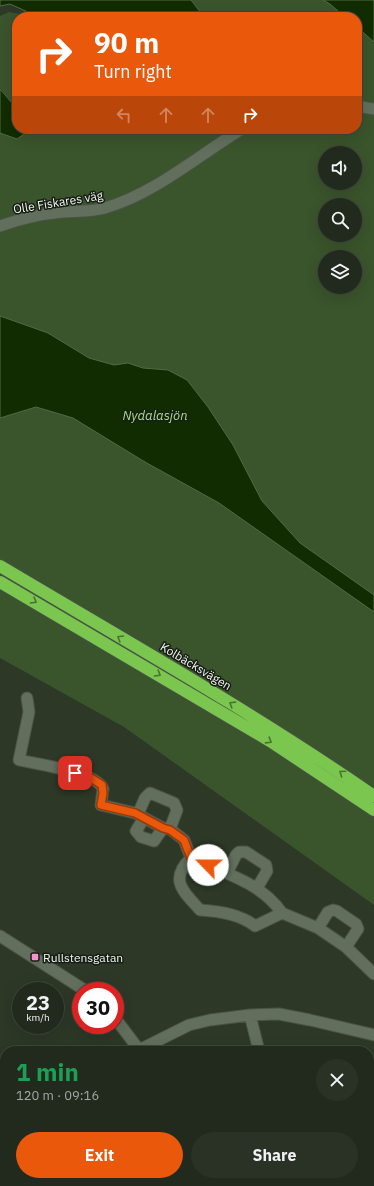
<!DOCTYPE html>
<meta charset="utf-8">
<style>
body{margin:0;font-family:"IBM Plex Sans",sans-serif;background:#2a3226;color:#f1f3f6;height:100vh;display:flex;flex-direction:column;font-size:15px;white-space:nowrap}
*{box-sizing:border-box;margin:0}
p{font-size:13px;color:#a2a7a4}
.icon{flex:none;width:22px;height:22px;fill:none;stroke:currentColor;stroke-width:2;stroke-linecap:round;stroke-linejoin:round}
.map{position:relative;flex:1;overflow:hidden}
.sheet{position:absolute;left:0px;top:1046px;width:374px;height:140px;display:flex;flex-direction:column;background:#222a1d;border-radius:16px 16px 0 0;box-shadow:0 4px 16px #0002,0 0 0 1px #3f463b}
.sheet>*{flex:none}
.top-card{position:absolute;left:12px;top:12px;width:350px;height:122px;border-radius:16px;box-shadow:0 4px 16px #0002,0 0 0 1px #3f463b;background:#ea580c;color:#fff;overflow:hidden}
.fabs{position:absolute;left:318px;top:146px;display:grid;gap:8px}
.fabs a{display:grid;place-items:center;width:44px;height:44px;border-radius:50%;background:#222a1d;box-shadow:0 4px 16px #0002,0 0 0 1px #3f463b;font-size:20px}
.speed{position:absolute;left:12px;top:982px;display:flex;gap:8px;font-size:20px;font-weight:700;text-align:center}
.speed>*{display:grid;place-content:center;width:52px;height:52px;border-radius:50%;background:#222a1d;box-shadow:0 4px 16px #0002,0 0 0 1px #3f463b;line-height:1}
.speed small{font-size:10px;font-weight:400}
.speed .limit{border:6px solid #d22;background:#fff;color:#111}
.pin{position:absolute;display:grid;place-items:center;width:34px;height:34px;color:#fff;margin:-17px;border-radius:8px;box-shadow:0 2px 6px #0006}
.me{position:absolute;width:44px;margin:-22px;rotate:293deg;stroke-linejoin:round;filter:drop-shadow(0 0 3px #0008)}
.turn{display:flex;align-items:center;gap:14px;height:84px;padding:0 16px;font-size:18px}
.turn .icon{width:52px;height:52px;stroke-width:2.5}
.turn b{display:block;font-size:28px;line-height:34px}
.lanes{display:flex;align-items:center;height:38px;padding:0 16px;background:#0003;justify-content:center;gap:20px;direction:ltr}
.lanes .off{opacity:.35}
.round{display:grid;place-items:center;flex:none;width:42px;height:42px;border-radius:21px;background:#2a3226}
.summary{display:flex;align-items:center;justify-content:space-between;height:68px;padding:0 16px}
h1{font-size:24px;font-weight:700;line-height:30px;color:#1e9e55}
.action{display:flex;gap:8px;margin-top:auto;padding:8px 16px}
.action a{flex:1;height:46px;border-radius:24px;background:#ea580c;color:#fff;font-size:16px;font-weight:700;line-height:46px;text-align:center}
.action a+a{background:#2a3226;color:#f1f3f6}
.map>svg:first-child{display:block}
.green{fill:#3a542c;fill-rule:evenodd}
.water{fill:#112d00;stroke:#546a47}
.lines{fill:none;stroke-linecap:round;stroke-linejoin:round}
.street-casing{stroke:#495345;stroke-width:13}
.highway-casing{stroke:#495345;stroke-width:14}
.street{stroke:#626f5c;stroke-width:11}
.highway{stroke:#7ac64e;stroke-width:12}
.oneway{stroke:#497232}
.route-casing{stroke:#983908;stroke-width:10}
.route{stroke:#ea580c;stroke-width:7}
.poi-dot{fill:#f890cb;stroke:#181e16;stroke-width:1.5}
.labels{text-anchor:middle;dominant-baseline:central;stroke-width:3;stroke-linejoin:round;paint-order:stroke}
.street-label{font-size:12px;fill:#eff7ec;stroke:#181e16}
.poi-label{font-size:12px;fill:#eff7ec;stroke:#181e16;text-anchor:start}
.water-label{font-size:13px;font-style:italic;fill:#a5df88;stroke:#181e16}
</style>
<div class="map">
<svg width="374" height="1186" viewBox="0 0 374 1186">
<rect width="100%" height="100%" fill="#2d3827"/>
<!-- green -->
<path class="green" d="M191,0H323L330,4L345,17H204Z
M9,12L34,17H17V109L0,88V16Z
M357,27L374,42V595L300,543L262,501L233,445L208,407L187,380L168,370L143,368L128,363L114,365L89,358L48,333L0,316V133L17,139L27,132V129H357ZM325,153H355V183H325ZM325,205H355V235H325ZM325,257H355V287H325Z
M36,407L73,418L145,462L219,503L374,612V905L124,727L0,658V418Z
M369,1151L374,1152V1186H227L225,1181H369Z
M0,1174L5,1175V1181L120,1182L175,1181L176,1186H0Z"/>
<!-- water -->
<path class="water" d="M0,0H191L204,17H39L10,4L0,6Z
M323,0H374V42L357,27V17H345L330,4Z
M0,89L17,109V129H27V132L17,139L0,133Z
M0,316L48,333L89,358L114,365L128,363L143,368L168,370L187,380L208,407L233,445L262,501L300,543L374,595V612L219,503L145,462L73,418L36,407L0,418Z"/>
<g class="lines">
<defs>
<path id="street" d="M357,106L374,109
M0,226C19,219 42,214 63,212C77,211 91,212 105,208C154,194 199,155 242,129
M27,698L29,712L19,760C36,764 97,772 103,789L101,805L135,813L163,828L170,829L184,840L191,858
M138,814L145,798L150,793L174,803L177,810L170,829
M144,818L136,831L141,837L154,841L163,828
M227,873L236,855L239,852H246L266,865L267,871L257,888
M282,913C261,882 223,873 191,858C168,880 184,892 200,910C219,911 240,914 255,926L282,913L318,928L328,912L333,910L337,911L356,924L358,929L346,947L374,974
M318,928L346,947
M0,936L86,991
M250,1015L259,1051
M115,1018L140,1051
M139,1050L189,1025L210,1020L250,1015L279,1014L310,1020L374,1035
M369,1097L374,1098
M175,1181L176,1186"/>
<path id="highway" d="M0,566C126,641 254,713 374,796
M0,582L270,741L374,810"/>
</defs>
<!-- street casing -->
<use href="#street" class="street-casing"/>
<!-- highway casing -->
<use href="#highway" class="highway-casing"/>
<!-- street -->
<use href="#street" class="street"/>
<!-- highway -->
<use href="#highway" class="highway"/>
</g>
<!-- one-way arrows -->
<defs><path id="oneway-chevron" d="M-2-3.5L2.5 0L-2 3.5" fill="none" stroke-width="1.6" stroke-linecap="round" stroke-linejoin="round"/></defs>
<g class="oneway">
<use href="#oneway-chevron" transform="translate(34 601) rotate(30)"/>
<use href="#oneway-chevron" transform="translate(120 638) rotate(-149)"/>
<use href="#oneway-chevron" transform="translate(158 674) rotate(31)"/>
<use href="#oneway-chevron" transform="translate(232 704) rotate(-148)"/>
<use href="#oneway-chevron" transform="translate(269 741) rotate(32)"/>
<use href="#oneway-chevron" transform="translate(342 773) rotate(-145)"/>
</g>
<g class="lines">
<defs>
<path id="route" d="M75,773L91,778L102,785L103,793L101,805L135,813L163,828L170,830L184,840L191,858L208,865"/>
</defs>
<!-- route casing -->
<use href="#route" class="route-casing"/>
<!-- route -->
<use href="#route" class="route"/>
</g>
<!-- markers -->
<rect class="poi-dot" x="31" y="953" width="8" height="8" rx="2"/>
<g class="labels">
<!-- street labels -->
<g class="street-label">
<text transform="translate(58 202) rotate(-9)">Olle Fiskares väg</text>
<text transform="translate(196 666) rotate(31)">Kolbäcksvägen</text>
</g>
<!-- poi labels -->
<g class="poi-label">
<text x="43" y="957">Rullstensgatan</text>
</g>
<!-- water labels -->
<g class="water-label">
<text x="155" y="415">Nydalasjön</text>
</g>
</g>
</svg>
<div class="fabs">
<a><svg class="icon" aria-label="sound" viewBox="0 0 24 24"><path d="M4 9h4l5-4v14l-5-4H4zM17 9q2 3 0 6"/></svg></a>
<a><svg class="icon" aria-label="search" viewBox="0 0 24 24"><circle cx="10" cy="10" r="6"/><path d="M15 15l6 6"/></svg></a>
<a><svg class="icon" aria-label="layers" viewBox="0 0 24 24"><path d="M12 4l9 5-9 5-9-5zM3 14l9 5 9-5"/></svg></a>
</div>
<div class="speed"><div>23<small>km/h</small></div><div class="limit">30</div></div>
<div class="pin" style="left:75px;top:773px;background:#d93025"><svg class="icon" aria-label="arrive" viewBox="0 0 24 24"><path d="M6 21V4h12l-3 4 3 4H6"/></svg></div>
<svg class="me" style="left:208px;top:865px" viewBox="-20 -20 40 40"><circle r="19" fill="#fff"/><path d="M0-13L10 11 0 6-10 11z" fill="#ea580c"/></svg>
<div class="top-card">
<div class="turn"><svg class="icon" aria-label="right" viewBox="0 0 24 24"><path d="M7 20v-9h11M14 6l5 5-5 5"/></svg><div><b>90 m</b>Turn right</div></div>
<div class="lanes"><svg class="icon off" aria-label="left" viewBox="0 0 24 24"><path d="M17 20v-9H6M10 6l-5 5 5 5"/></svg><svg class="icon off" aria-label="ahead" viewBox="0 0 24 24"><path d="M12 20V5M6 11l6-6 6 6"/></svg><svg class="icon off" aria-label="ahead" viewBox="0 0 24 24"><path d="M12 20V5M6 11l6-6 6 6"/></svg><svg class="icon" aria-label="right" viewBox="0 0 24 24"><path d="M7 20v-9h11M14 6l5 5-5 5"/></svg></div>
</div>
<section class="sheet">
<div class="summary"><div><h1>1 min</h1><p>120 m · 09:16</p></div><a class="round"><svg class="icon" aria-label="close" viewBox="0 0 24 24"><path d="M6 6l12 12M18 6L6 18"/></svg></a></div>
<div class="action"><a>Exit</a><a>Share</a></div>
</section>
</div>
